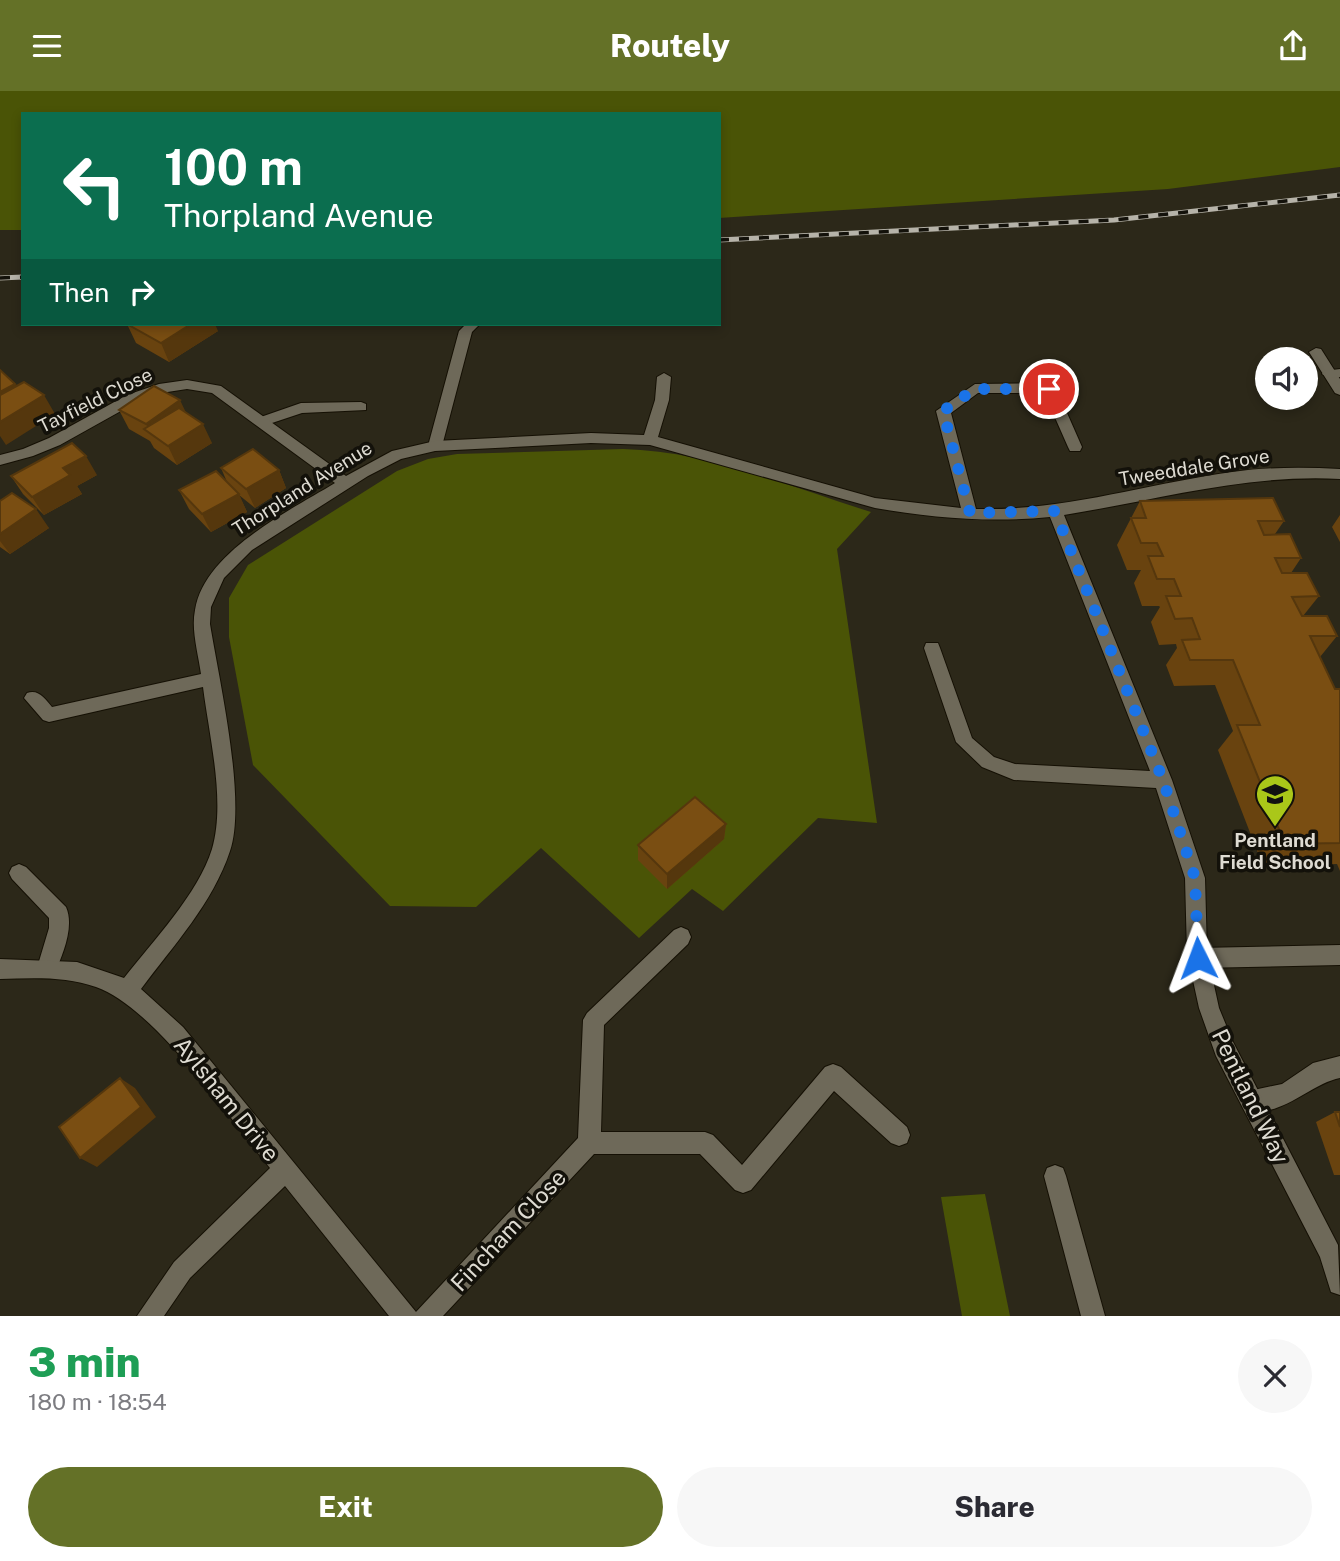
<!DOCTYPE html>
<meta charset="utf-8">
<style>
body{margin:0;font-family:"Public Sans",sans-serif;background:#f7f7f7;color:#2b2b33;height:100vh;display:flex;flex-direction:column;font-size:26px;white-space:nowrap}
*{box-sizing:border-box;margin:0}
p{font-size:23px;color:#7c7c81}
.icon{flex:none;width:38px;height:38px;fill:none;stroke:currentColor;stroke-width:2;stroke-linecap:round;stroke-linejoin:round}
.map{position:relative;height:1225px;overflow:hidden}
.side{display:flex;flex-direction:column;background:#fff;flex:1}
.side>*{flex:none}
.hud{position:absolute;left:21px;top:21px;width:700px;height:214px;border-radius:0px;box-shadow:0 4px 10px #0003;background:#0b6e4f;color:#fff;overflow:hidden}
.tools{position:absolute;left:1255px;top:256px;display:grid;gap:14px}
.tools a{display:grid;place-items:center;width:63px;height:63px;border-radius:50%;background:#fff;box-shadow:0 4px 10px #0003;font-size:35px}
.pin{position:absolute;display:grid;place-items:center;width:60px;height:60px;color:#fff;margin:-30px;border:4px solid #fff;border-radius:50%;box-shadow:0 2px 7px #0007}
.me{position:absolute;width:77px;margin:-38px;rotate:357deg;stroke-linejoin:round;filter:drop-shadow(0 0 5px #0008)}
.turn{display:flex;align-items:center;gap:24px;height:147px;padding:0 28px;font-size:32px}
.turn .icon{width:91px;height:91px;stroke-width:2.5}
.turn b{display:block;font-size:49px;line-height:60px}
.then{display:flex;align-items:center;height:66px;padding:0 28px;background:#0003;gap:14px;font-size:26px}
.round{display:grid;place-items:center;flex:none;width:74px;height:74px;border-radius:37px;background:#f7f7f7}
.summary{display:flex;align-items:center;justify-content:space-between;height:119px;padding:0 28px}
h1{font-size:42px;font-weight:800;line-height:52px;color:#1e9e55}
.button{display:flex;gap:14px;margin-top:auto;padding:14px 28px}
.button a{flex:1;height:80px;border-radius:42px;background:#647127;color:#fff;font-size:28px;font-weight:800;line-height:80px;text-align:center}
.button a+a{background:#f7f7f7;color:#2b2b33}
header{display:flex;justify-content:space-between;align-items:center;height:91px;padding:0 28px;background:#647127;color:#fff;font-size:32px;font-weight:800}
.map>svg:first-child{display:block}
.green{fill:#4a5406}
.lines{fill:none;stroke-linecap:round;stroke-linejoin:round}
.service-casing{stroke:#151004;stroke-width:2}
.minor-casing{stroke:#151004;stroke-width:2}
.service{fill:#6e6959;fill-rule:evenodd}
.minor{fill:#6e6959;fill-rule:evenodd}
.rail-casing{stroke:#b6b3a9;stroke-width:5}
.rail{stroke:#13110a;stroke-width:3.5;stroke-dasharray:10;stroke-linecap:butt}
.wall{fill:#69430f}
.shaded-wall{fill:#55370d}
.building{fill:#7a4e12;stroke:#55370d;stroke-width:2}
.route{stroke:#1a73e8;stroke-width:12;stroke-dasharray:0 21.6}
.labels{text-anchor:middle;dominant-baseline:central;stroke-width:7;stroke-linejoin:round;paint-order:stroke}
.street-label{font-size:19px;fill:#dedbd2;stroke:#13110a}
.poi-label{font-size:19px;font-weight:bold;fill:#dedbd2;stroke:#13110a}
.near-street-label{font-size:23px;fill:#dedbd2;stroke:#13110a}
</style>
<header><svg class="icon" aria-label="menu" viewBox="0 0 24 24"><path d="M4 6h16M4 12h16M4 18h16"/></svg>Routely<svg class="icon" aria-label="share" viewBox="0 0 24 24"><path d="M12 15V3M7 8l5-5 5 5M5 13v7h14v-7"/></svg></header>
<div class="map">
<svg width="1340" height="1225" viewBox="0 0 1340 1225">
<rect width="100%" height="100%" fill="#2c2819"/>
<!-- green -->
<path class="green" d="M0,0H1340V76L1168,98L719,127V23H23V139H0Z
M623,358C708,360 791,396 871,421L837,458L877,732L818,727L723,820L692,798L639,847L541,757L476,816L390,815L253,674L229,546V507L248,474L397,380L428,368L457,363Z
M985,1103L1010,1225H962L941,1106Z"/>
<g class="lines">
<defs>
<path id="service" d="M466,233H480L472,241L442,355L435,360L428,355L459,240Z
M1316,257L1321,258L1340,288V304L1335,302L1309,261Z
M1049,292L1056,297L1082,356L1080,360H1070L1068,356L1042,297Z
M361,311L366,313V319L302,322L260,336L253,331L255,328L301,312Z
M19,773L26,776L66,816C75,836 62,865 54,884L47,887L40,884L37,877L49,837V827L12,788L9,782L12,776Z
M1340,854V874L1198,877L1191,874L1188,867L1191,860L1198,857Z
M1340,965V987C1309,993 1278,1031 1244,1017L1241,1009L1244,1001L1282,993L1313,972Z"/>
<path id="minor" d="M1340,278V286L1329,287L1322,283L1324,280Z
M664,282L671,286L669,309L658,346L875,407L961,417L936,320L975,293L1049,292L1056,297L1049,302H978L951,322L976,418C1064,420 1146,393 1232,381C1268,376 1304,376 1340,378V388C1244,383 1158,409 1064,424L1172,689L1205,787L1207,862L1219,917L1233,951L1338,1154L1340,1204L1331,1201L1320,1166L1216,965L1199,917L1187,862L1185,787L1156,697L1014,689L982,676L956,651L924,557L926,552H938L940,557L972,647L994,666L1015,673L1150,680L1050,426C991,432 933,427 875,417L650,354L591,352L435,360L401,368L368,385L252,459L224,487L211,516L210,533C219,588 247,710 230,760C213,812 173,855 141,898L183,936L416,1221L578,1047L583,929L587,922L674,839L681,836L688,839L691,846L688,853L604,934L601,1041H705L713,1044L742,1074L825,976L833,973L841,976L907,1036L910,1044L907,1052L899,1055L891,1052L834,1000L751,1099L743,1102L735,1099L700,1063H594L443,1225H389L285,1095L190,1187L164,1225H137L174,1171L270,1077C230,1028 155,917 96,896C66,885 32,887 0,888V868L77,871L124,887C153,850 198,803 212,758C226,710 209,645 203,596L49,631L43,629L24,607L27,602C39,598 45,608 52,616L201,583C198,562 191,539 195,519C204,461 289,420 335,392L212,302L187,298L161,302L137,311L60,354L33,365L0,374V364L23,358L49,347L127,304L159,293L187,289L221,295L346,385L392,360L435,350L591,342L644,344L655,309L657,286Z
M1055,1074L1063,1077L1066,1085L1105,1225H1081L1044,1085L1047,1077Z"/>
</defs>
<!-- service casing -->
<use href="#service" class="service-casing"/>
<!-- minor casing -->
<use href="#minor" class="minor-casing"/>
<!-- service -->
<use href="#service" class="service"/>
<!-- minor -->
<use href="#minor" class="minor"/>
<defs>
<path id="rail" d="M719,149L1114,129L1340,104
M0,187L23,186"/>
</defs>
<!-- rail casing -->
<use href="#rail" class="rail-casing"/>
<!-- rail -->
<use href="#rail" class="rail"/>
</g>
<!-- wall -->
<path class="wall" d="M127,233L218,240L169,271L136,252Z
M119,319L212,352L177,374L154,357L150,350L129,338Z
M221,377L279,379L286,397L255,417L239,404L247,421L211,441L189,418L179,399L227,391Z
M97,384L77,395L82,403L44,424L23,403L11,385Z
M0,410L49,437L10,463L0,456Z
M1140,410L1284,430L1275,443L1301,467L1291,482L1319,505L1303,525L1337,545L1320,566L1335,598H1340V780L1337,773L1263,775L1218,659L1233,640L1215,594L1174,595L1166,574L1177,557L1176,553L1159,554L1151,531L1160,516L1159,515H1142L1134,492L1141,479H1127L1117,454Z
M1340,424V451L1332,436Z
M726,733L724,748L667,798L638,769V754Z
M1335,1021H1340V1084H1334L1316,1031Z"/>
<!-- shaded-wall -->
<path class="shaded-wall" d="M191,233H215L218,240L169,271L161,252Z
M15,293L27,312L0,326V301Z
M44,304L55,323L6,354L0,345V331Z
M180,309L189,328L150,342L146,333Z
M203,333L212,352L177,374L168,355Z
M86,365L97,384L77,395L82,403L44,424L32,406L63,377Z
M279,379L286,397L255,417L246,398Z
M239,403L247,421L211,441L202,423Z
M36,418L49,437L10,463L0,450V443Z
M726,733L724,748L667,798V783Z
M120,987L135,997L156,1026L97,1076L80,1067Z"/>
<!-- building -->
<path class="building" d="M127,233H191L161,252Z
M0,279L15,293L0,301Z
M24,291L44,304L0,331V304Z
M154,295L180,309L146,333L119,319Z
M179,317L203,333L168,355L144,338Z
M72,352L86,365L63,377L70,384L32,406L11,385Z
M253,358L279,379L246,398L221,377Z
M216,380L239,403L202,423L179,399Z
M12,402L36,418L0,443V410Z
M1273,407L1284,430H1258L1264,444L1290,443L1301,467H1275L1282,482H1307L1319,505L1292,506L1302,525H1327L1337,545H1310L1335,598H1340V752L1285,753L1237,634H1260L1233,569H1190L1182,549L1200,548L1192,527L1175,528L1166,505H1181L1174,488H1157L1148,465H1163L1157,452H1141L1131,427H1146L1140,410Z
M695,706L726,733L667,783L638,754Z
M120,987L141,1016L80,1067L59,1036Z
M1335,1021H1340V1036Z"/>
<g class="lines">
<!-- route -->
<path class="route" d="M1049,298H975L943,320L970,422L1055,420L1163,689L1195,787L1198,867"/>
</g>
<!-- icons -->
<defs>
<symbol id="school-pin" viewBox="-11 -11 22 30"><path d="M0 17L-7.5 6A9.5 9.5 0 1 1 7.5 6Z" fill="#aac719" stroke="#13110a"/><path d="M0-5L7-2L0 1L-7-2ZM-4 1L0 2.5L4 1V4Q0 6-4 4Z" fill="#111"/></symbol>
</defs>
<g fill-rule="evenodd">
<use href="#school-pin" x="1253" y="681" width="44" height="60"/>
</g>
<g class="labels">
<!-- street labels -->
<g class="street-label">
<text transform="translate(95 309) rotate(-26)">Tayfield Close</text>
<text transform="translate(1194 376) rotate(-9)">Tweeddale Grove</text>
<text transform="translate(302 397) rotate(-32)">Thorpland Avenue</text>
</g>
<!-- poi labels -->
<g class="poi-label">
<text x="1275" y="749">Pentland<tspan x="1275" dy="22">Field School</tspan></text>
</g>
<!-- near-street labels -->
<g class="near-street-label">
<text transform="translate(1251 1005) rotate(64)">Pentland Way</text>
<text transform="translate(227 1008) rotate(51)">Aylsham Drive</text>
<text transform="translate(508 1139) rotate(-47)">Fincham Close</text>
</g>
</g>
</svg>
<div class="tools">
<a><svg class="icon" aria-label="sound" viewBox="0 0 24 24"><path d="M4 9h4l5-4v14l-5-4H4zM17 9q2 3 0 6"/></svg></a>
</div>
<div class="pin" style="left:1049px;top:298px;background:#d93025"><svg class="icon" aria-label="arrive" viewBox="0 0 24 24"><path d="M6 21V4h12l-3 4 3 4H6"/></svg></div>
<svg class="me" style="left:1198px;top:867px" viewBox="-20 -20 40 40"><path d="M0-17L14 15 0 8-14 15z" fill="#1a73e8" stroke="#fff" stroke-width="4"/></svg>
<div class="hud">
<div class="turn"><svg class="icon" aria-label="left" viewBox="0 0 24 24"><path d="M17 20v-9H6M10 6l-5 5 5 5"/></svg><div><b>100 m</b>Thorpland Avenue</div></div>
<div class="then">Then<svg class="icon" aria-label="right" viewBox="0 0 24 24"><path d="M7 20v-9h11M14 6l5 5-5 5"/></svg></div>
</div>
</div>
<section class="side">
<div class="summary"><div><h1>3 min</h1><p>180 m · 18:54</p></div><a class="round"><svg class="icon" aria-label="close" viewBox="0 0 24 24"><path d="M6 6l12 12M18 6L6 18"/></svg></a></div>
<div class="button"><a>Exit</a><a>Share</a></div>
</section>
